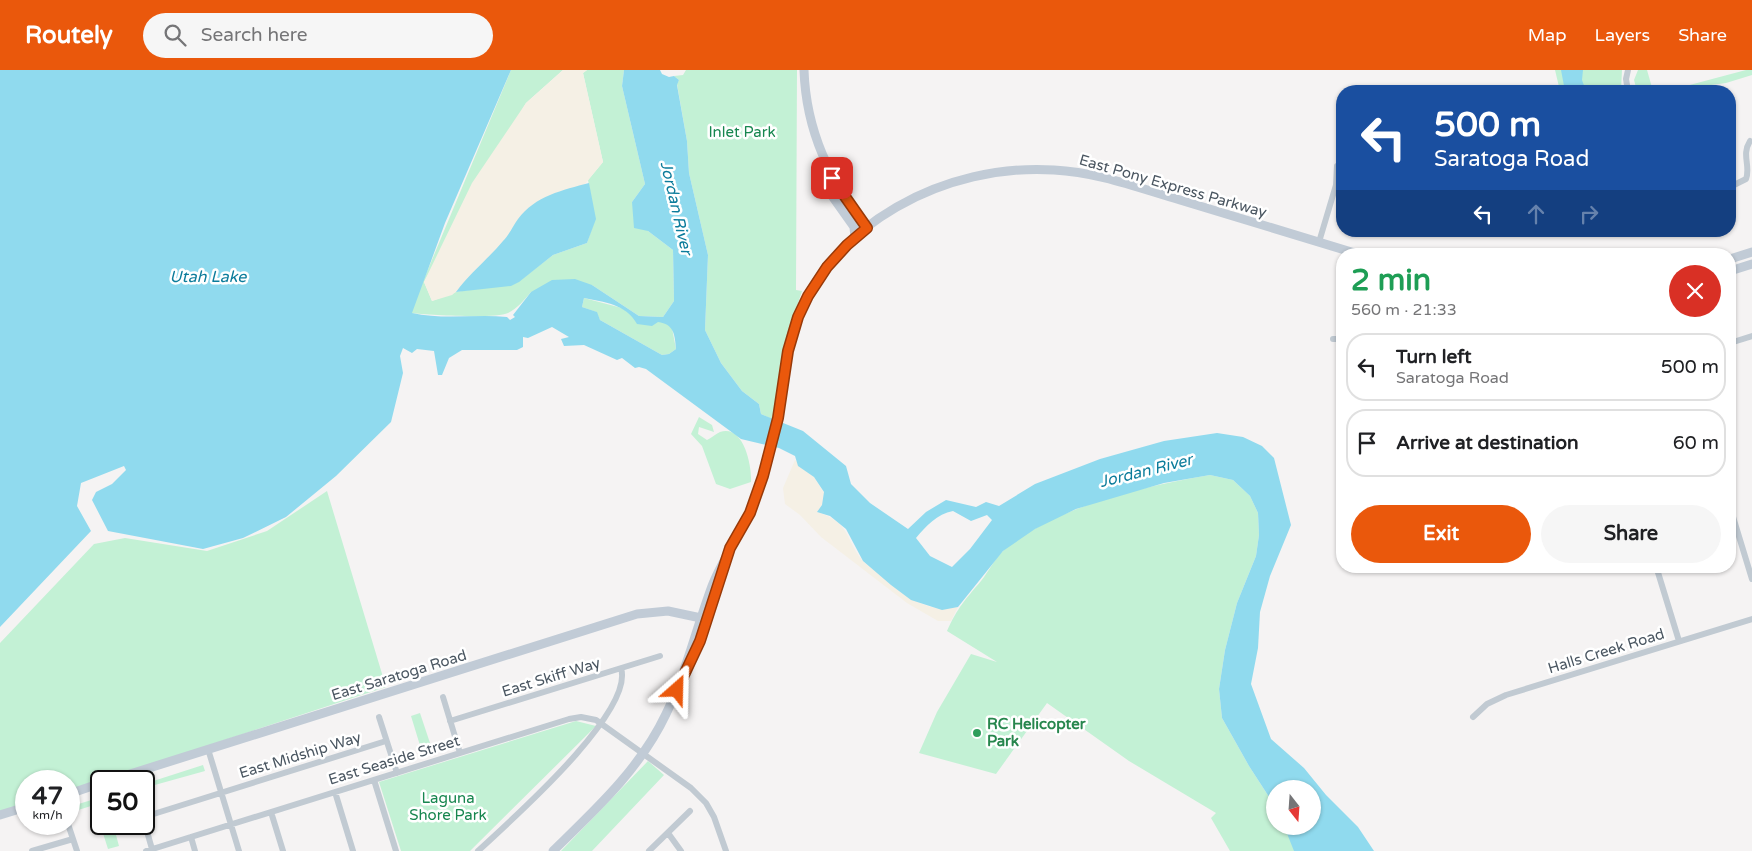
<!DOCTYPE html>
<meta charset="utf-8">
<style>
body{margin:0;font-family:"Varela Round",sans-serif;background:#f6f6f6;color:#202124;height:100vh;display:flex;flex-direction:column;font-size:19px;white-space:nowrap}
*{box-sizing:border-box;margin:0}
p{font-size:16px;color:#757577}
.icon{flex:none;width:28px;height:28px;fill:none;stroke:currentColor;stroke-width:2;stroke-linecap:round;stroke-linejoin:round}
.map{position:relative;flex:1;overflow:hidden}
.details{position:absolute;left:1336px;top:178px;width:400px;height:325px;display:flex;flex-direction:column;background:#fff;border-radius:20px;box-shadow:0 1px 4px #0004}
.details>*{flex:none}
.hud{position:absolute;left:1336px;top:15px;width:400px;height:152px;border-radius:20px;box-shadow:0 1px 4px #0004;background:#1a4fa0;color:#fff;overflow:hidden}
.needle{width:32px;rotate:163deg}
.controls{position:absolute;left:1266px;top:710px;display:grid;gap:10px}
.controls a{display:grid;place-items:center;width:55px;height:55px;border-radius:50%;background:#fff;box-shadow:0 1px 4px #0004;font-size:25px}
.speed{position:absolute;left:15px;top:700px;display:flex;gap:10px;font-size:25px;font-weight:700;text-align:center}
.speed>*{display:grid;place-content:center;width:65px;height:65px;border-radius:50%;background:#fff;box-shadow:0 1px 4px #0004;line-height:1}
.speed small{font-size:12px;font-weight:400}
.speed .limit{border:2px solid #111;border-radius:8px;background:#fff;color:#111}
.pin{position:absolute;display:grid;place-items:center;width:42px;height:42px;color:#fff;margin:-21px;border-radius:10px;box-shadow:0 2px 8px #0006}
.me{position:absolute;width:55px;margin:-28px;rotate:25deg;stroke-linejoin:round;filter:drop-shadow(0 0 4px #0008)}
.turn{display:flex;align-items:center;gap:18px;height:105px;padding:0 15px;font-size:22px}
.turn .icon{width:65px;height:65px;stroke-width:2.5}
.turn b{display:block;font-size:35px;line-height:42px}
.lanes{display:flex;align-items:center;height:48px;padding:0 15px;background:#0003;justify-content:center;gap:25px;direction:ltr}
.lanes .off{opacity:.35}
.round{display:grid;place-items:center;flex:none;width:52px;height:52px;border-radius:26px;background:#f6f6f6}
.summary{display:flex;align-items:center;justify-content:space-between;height:85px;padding:0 15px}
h1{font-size:30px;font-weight:800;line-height:38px;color:#1e9e55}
.primary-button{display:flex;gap:10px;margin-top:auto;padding:10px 15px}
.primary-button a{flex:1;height:58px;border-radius:30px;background:#ea580c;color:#fff;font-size:20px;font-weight:800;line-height:58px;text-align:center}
.primary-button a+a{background:#f6f6f6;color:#202124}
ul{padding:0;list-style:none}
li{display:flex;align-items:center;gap:15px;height:68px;margin:0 10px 8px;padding:0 5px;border:2px solid #e0e0e0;border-radius:20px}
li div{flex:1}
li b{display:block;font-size:19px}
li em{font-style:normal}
header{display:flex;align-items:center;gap:30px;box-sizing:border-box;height:70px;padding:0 25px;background:#ea580c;color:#fff}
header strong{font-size:24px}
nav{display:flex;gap:28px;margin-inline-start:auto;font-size:18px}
.search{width:350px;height:45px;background:#f6f6f6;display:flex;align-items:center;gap:12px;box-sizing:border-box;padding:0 18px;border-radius:28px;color:#757577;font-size:19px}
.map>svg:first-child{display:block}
.green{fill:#c3f1d5}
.sand{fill:#f5f0e5}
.water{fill:#90daee;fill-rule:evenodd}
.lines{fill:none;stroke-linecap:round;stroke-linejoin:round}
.street{stroke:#c1cad2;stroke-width:6}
.secondary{stroke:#c1cbd6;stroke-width:9}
.route-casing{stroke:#983908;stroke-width:12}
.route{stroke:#ea580c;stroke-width:9}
.leisure-dot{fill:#2e9e5b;stroke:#fff;stroke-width:2}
.labels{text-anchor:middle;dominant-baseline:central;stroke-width:5;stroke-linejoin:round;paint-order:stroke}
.park-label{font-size:15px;fill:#17864f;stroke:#fff}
.street-label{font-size:15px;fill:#4a5661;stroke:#fff}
.leisure-label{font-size:15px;font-weight:bold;fill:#27864d;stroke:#fff;text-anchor:start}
.water-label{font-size:16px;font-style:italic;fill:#0c7c9b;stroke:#fff}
</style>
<header>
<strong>Routely</strong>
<div class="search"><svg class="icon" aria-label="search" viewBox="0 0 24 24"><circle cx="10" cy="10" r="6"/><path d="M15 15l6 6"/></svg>Search here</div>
<nav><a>Map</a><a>Layers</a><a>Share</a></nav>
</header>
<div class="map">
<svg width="1752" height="781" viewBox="0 0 1752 781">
<rect width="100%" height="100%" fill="#f5f3f3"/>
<!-- green -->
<path class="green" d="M511,0H563L526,33L424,212L432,231L456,222L518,212L553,185L587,173L595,149L588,110L603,92L583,3L587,0H624L622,16L645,114L632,132L648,161L673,180L674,231L663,247L639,246L592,215L531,222C524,230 518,238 508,243C496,249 428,245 411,243L419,221Z
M686,0H797L796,220L802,221L785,273L777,331L772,349L761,344L759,334L742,321L721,293L705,260L708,185L689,103L687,71L677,14L679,10L674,6L683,5Z
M1555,0H1622L1621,21H1560Z
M1638,0H1647L1653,21H1637L1634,10Z
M1746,0H1752V5L1726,13L1667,21Z
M584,228L622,238L632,245L666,253L672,258L676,279L669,284L662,285L600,250L596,242L582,237Z
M699,347L712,355L714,362L699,357L698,364L707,370C711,368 716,364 720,362C744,354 752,396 751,412L730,419L716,414L702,376L691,364Z
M1210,405L1233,410L1250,426L1258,443L1259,465L1256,486L1237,533L1225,580L1219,619L1222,648L1249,696L1275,736V756H1284L1288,765L1300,781H1230L1211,748L1216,743L1129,691L1047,633L996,704L919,683L937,642L971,584L997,592L947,561C958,537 965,530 981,511C989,501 995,488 1004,480C1056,436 1144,416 1210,405Z
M327,421L386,617L69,721V711H26V735L0,744V573L94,474L125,468L207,481L267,461Z
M420,643L432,679L422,682L411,646Z
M576,651L596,656L470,781H401L379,712Z
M648,691L664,705L592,781H561Z
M203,695L205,701L144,718V720V714Z
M101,727V754H113L119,776L108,779L94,735L69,743V737Z"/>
<!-- sand -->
<path class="sand" d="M563,0H587L583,3L603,92L585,114L452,225L432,231L424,212L472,113L526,33Z
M795,390L814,407L824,423L822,435L817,442C851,453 844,467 862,490C866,495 873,498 877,502C902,523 923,544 958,537L951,551H938L907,533L821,467L800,445L785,434L783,418Z"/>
<!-- water -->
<path class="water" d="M0,0H511L445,153L412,243C442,250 476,244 507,247L510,250L515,247L513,245L531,222L552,210L575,209L592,215L639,246L663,247L674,231L673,180L648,161L634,158L632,132L645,114L622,16L624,0H660L662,4L669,7L674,6L679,10L677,15L687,71L689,103L708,185L705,260L721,293L742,321L759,334L761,344L803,361L846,396L851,414L870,433L908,459L926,442L946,430L976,437L986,432L999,436L1035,414L1100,389L1164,371L1217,363L1243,367L1262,376L1274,388L1291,455L1270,506L1260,542L1258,578L1251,614L1271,669L1304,698L1326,725L1358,757L1374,781H1294L1284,756H1312V719H1275V736L1249,696L1222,648L1219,619L1225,580L1237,533L1256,486L1259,465L1258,443L1250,426L1233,410L1210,405L1164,413L1076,439L1035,459L1003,481L958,537L942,540L911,530L891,515L863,491L846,459L830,446L817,442L822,435L824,422L814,407L798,396L795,386L779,378L741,369L646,299L639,297L635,298L622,288L617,290L584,275L564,276L561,269L569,267L552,257L528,268L523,267V277L517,280H462L449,288L442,305H438L434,281L417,279L412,283L403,278L400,286L403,303L391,352L336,406L286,447L243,468L203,479L108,461L92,430L96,422L112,414L126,400L124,396L81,413L77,436L91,461L0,557ZM584,228C604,232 626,234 637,254L652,256L658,252C674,254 675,265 676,279L669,284L662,285L600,250L597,242L582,237ZM953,441L971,451L987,445L992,450L970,479L952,497L930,486L916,468C926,456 937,444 953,441Z
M1561,0H1583L1582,10L1586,21H1565Z
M589,113L596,149L587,173L553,185L519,212L511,216L456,222C470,203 488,189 503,171C509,165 513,156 518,149C535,126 563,120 589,113Z"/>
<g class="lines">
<!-- street -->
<path class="street" d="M1628,0L1626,9L1628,21
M1730,117L1746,109C1751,96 1741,85 1750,71
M1319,172L1336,115L1337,96
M1333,269H1342
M1730,273L1752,266
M1730,437L1752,509
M1656,496L1679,571
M443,627L460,683
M379,647L397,703
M1473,647L1487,634L1506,625L1752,549
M450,651L660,586
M208,679L239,781
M374,710L396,781
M335,722L353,781
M271,742L283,781
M144,747L386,671
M144,751L152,779
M68,754L77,781
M668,763L681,781
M191,767L195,781
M32,781L73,769
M146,781L569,649L581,647L596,650L691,718L706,733L714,747L726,781
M478,781C510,751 635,642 621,598
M649,781L690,741"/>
<!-- secondary -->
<path class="secondary" d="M804,0C806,61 830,111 867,158
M826,104L832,126L854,157L855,168
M1730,189L1752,182
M1730,201L1752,194
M108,711L637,544L668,541L701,548
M69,724L101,713
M0,745L26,737
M553,781C596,739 640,699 666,644C686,603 696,559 712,516C723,487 743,463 753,433C764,403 774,371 780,338C785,312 785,285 793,259C828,153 947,93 1054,100C1097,102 1139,118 1180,130C1239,148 1298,166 1358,184"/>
</g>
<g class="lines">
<defs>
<path id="route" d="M677,620L700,571L730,478L750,443L763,406L778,348L788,281L798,247L808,226L827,197L847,175L867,158L832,108"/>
</defs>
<!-- route casing -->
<use href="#route" class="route-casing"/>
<!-- route -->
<use href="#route" class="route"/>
</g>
<!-- markers -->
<circle class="leisure-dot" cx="977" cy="663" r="5"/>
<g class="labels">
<!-- park labels -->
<g class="park-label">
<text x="742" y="62">Inlet Park</text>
<text x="448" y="728">Laguna<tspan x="448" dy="17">Shore Park</tspan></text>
</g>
<!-- street labels -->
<g class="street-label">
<text transform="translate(1173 116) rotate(16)">East Pony Express Parkway</text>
<text transform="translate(1606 581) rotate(-17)">Halls Creek Road</text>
<text transform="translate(399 605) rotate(-17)">East Saratoga Road</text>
<text transform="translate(551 607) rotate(-17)">East Skiff Way</text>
<text transform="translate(300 685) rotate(-17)">East Midship Way</text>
<text transform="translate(394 690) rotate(-17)">East Seaside Street</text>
</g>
<!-- leisure labels -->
<g class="leisure-label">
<text x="987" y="654">RC Helicopter<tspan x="987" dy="17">Park</tspan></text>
</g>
<!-- water labels -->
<g class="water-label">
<text transform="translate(676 138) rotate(77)">Jordan River</text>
<text x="208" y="207">Utah Lake</text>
<text transform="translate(1146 401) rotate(-14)">Jordan River</text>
</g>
</g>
</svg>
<div class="controls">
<a><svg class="needle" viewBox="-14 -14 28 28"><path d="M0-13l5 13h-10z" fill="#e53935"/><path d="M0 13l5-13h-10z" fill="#757577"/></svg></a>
</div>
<div class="speed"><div>47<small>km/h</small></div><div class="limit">50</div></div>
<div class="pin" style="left:832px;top:108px;background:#d93025"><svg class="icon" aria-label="arrive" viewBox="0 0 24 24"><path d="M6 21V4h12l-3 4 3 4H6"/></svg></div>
<svg class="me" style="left:677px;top:620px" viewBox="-20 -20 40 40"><path d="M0-17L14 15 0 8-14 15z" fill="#ea580c" stroke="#fff" stroke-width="4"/></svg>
<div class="hud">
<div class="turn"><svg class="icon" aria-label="left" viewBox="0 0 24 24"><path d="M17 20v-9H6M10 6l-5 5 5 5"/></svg><div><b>500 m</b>Saratoga Road</div></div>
<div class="lanes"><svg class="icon" aria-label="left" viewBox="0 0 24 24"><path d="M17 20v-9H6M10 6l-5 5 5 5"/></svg><svg class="icon off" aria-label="ahead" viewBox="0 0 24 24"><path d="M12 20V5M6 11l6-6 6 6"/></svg><svg class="icon off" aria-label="right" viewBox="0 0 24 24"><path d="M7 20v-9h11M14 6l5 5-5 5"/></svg></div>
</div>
<section class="details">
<div class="summary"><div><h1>2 min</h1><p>560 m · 21:33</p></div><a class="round" style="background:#d93025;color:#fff"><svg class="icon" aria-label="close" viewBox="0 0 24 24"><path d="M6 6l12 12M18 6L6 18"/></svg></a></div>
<ul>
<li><svg class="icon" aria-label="left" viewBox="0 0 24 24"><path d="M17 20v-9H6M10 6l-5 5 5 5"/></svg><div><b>Turn left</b><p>Saratoga Road</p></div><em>500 m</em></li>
<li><svg class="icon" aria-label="arrive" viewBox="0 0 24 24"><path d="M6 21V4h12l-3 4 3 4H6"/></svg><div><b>Arrive at destination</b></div><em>60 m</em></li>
</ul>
<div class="primary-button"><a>Exit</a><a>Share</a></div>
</section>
</div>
